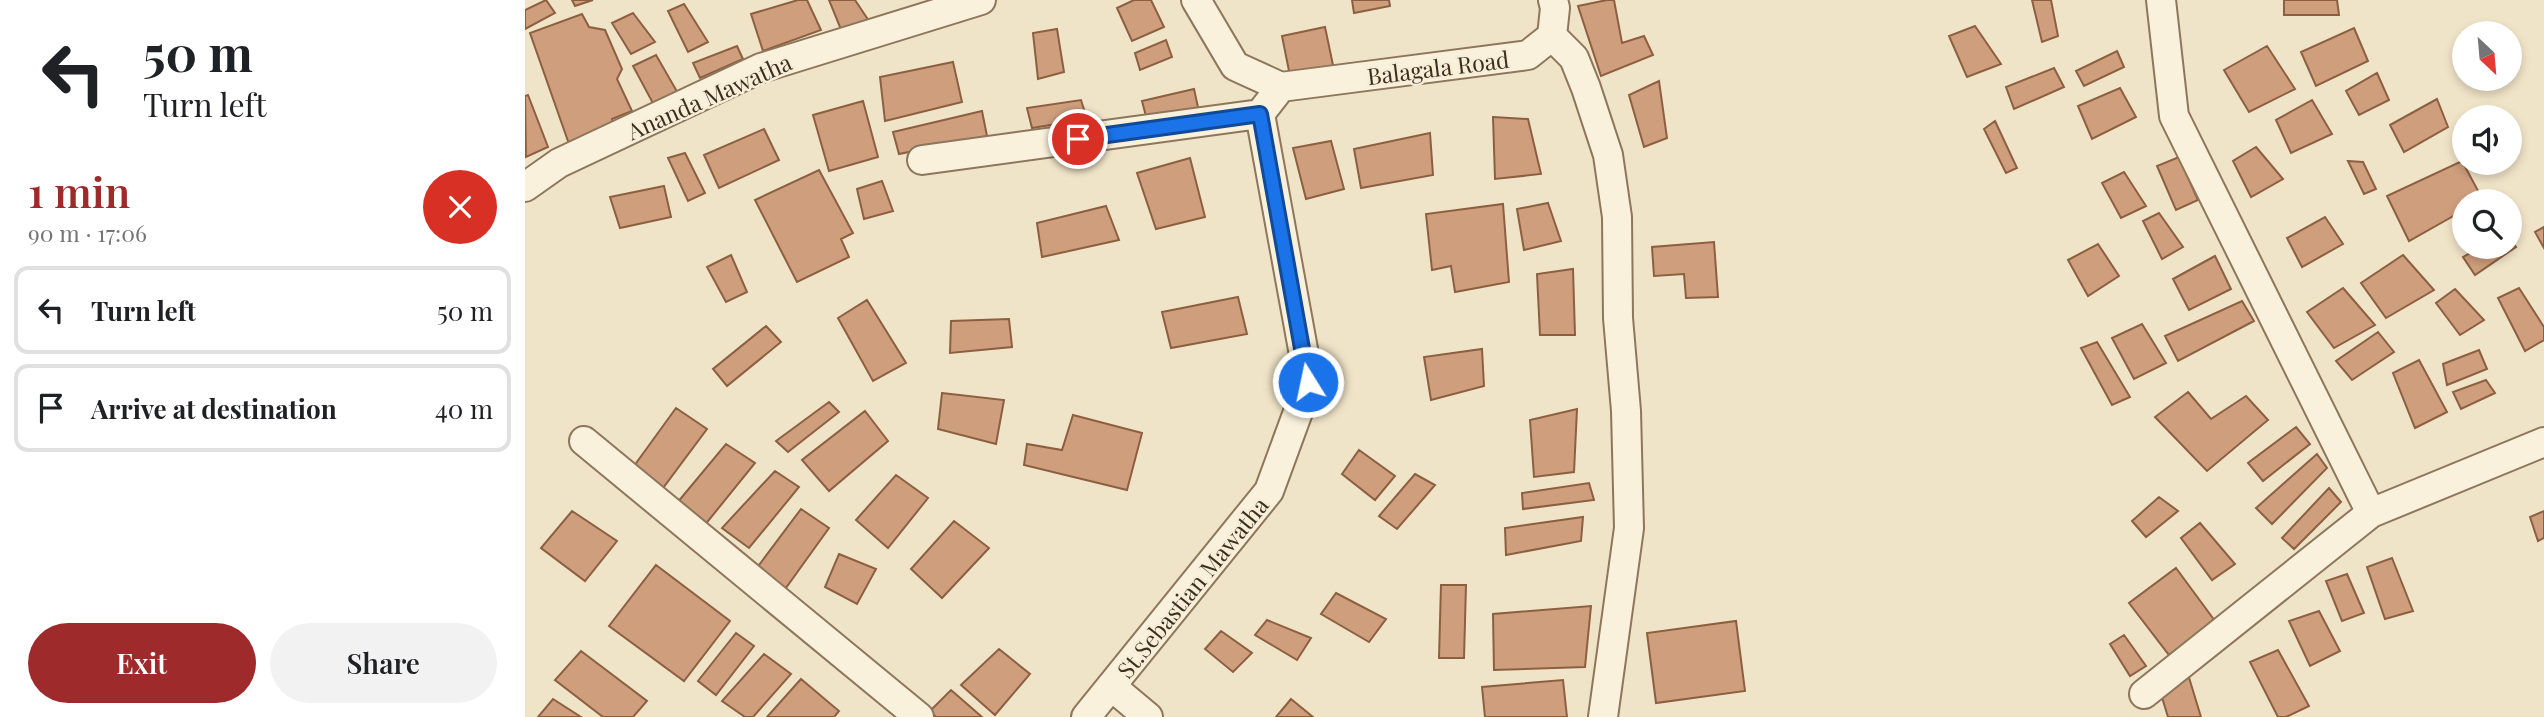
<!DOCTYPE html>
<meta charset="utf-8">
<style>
body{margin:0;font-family:"Playfair Display",serif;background:#f2f2f2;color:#202124;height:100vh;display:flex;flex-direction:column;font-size:26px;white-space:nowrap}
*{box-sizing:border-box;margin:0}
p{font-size:23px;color:#757577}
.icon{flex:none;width:38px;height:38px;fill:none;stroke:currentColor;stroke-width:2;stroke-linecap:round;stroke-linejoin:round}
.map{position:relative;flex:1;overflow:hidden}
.sheet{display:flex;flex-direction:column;background:#fff;width:525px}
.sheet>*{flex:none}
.top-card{background:#fff;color:#202124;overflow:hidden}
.needle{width:46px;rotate:154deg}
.fabs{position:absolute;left:1927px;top:21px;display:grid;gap:14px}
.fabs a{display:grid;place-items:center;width:70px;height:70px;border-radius:50%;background:#fff;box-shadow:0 4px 10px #0003;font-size:35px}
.pin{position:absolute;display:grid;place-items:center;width:60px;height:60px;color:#fff;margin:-30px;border:4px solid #fff;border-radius:50%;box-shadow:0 2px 7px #0007}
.me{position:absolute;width:77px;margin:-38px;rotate:350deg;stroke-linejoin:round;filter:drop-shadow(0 0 5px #0008)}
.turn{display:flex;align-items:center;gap:24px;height:147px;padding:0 28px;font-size:32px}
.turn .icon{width:91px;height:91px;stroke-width:2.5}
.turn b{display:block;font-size:49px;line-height:60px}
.round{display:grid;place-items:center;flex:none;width:74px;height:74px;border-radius:37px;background:#f2f2f2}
.overview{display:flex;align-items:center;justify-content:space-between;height:119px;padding:0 28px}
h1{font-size:42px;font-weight:600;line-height:52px;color:#9e2a2b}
.button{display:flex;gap:14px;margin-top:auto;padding:14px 28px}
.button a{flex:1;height:80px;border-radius:42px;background:#9e2a2b;color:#fff;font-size:28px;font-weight:600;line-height:80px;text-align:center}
.button a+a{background:#f2f2f2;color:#202124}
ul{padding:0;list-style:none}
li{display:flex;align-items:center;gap:21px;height:88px;margin:0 14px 10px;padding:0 14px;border:4px solid #e0e0e0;border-radius:14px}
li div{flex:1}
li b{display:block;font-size:26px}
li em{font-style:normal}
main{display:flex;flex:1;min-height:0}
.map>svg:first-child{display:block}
.building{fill:#cf9f7d;stroke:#8d5f41;stroke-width:2}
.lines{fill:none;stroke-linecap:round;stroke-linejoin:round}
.street-casing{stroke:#8d765c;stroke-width:32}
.street{stroke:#faf1dc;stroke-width:28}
.route-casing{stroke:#114b97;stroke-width:18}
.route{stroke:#1a73e8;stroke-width:12}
.labels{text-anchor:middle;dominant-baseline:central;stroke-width:5;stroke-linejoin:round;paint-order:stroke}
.street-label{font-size:23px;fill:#3d2e20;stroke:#f7eed8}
</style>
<main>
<section class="sheet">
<div class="top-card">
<div class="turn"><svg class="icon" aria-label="left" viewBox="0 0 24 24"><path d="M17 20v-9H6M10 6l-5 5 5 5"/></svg><div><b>50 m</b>Turn left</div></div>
</div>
<div class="overview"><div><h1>1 min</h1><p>90 m · 17:06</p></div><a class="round" style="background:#d93025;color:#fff"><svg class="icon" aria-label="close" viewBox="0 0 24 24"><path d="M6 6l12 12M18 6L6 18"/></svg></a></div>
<ul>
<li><svg class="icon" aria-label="left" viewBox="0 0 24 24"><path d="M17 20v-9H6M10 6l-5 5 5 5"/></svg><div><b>Turn left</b></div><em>50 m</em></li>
<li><svg class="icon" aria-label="arrive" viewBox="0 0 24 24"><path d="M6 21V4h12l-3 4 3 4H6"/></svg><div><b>Arrive at destination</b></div><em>40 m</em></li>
</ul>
<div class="button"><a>Exit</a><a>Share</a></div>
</section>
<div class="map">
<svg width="2019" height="717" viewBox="0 0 2019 717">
<rect width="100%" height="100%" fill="#f0e4c8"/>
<!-- building -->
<path class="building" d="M21,0L30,13L0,29V10Z
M47,0H68L50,6Z
M273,0H282L296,30L238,51L226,14Z
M304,0H330L344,21L317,32Z
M609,0H626L639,27L607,41L592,8Z
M827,0H864L865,6L829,13Z
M1082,0H1089L1097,43L1119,36L1128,55L1076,76L1053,6Z
M1507,0H1526L1533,36L1517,42Z
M1759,0H1812L1814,15H1759Z
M159,4L183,42L163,52L143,11Z
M108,13L130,42L106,54L87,23Z
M57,14L64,27L80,30L97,69L92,79L107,111L87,119L88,126L44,144L5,33Z
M1450,26L1476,64L1442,77L1424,36Z
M800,27L809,70L765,76L757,36Z
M1829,28L1843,61L1791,86L1776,52Z
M532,29L539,72L513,79L508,33Z
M641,40L647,57L615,70L610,53Z
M212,46L218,59L175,78L168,63Z
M1742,46L1770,89L1724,112L1699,70Z
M1592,51L1599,67L1559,86L1551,71Z
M131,55L154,95L130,107L108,66Z
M428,62L437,102L360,121L355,77Z
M1529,68L1539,87L1489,109L1481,87Z
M1852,73L1864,100L1834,115L1821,91Z
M1134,81L1142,138L1119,147L1104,95Z
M1595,88L1611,117L1567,139L1553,106Z
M669,89L674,112L622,120L617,101Z
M3,95L23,147L1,157L0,96Z
M1912,99L1923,127L1879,152L1865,125Z
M556,100L562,119L507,128L502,108Z
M1787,100L1807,134L1766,153L1751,120Z
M338,101L353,157L304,171L288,115Z
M457,111L462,136L374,154L368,132Z
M968,117L1003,119L1016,174L970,179Z
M1470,121L1492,168L1481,173L1459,129Z
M239,129L254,160L194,188L179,155Z
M905,133L908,175L836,188L829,149Z
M806,141L819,189L781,199L768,148Z
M1731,147L1758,179L1726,197L1708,161Z
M160,153L180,193L163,201L143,158Z
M1654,157L1673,200L1651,210L1632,166Z
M665,158L680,217L631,229L612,173Z
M1823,161L1838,162L1851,189L1839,194Z
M1937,161L1958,200L1939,201V210L1884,241L1862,196Z
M294,170L328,233L316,239L324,257L272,282L230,200Z
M1599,172L1621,206L1596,218L1577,183Z
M357,181L368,211L339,219L332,189Z
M139,186L146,217L95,228L85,197Z
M1023,203L1036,241L999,250L992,209Z
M978,204L984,282L930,292L926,266L907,270L901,214Z
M581,206L594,240L517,257L512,223Z
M1634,213L1658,247L1637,259L1618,221Z
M1800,217L1818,244L1777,267L1762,238Z
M2019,227V248L2010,232Z
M1984,238L1991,247L1950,275L1938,257L1956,247H1984Z
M1189,242L1193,297L1161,298L1159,274L1129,276L1127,247Z
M1573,244L1594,276L1563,296L1543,260Z
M206,255L222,292L201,302L182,267Z
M1878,255L1909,290L1861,318L1836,283Z
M1690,256L1706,289L1664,310L1648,279Z
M1048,269L1050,335H1015L1012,274Z
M1818,288L1850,325L1809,348L1782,312Z
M1994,288L2019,327V340L2000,351L1973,298Z
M1930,289L1959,320L1935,335L1911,303Z
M713,297L722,334L646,348L637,312Z
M342,300L381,363L348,381L313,318Z
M1717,301L1729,321L1653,361L1640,336Z
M484,319L487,347L425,353L426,321Z
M1617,324L1641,363L1609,379L1587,338Z
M241,326L256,342L202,386L188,369Z
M1853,332L1869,352L1827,380L1811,361Z
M1572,342L1605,397L1587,405L1556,348Z
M957,349L959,386L906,400L899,357Z
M1954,350L1962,369L1922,385L1918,364Z
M1894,360L1922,412L1890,428L1868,373Z
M1961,380L1970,393L1936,409L1928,392Z
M1663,392L1686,419L1721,396L1743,420L1682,471L1630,417Z
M417,393L479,400L471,444L413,429Z
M304,402L314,412L263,452L251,441Z
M151,408L182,429L138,488L109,466Z
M1052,409L1049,472L1009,477L1005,420Z
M340,411L363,441L304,491L277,460Z
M548,415L617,433L602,490L499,465L502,444L537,450Z
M1771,427L1785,444L1738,481L1723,463Z
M201,444L230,463L179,526L152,503Z
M834,450L870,476L850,500L817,474Z
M1792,454L1802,468L1747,524L1731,508Z
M250,471L274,487L224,548L197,528Z
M890,474L910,485L872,529L854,516Z
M371,475L403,498L363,548L331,520Z
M1064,483L1069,500L998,509L997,493Z
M1804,488L1816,502L1769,549L1757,538Z
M1634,497L1653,511L1621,537L1607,521Z
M276,509L304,528L258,592L231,569Z
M47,511L92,541L60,581L16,548Z
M2019,511V538L2013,541L2005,517Z
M1058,517L1056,541L981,555L980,528Z
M429,521L464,548L417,598L386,569Z
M1675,523L1710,564L1687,580L1656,538Z
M314,554L351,569L332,604L300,587Z
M1867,558L1888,611L1860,619L1842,567Z
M131,565L205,621L159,681L84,626Z
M1651,568L1690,621L1644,655L1604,603Z
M1822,574L1839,613L1817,621L1801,581Z
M916,585H941L939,658H914Z
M811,593L861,619L844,642L796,614Z
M1066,606L1060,667L969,670L968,614Z
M1794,611L1815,651L1785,666L1764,621Z
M742,620L786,638L772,660L730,635Z
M1211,621L1220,691L1131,703L1122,633Z
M696,631L727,653L708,672L680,649Z
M211,633L229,646L191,695L173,681Z
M1599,635L1621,666L1605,676L1585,644Z
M474,649L505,674L470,715L436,685Z
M1753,650L1784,706L1761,717H1753L1725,662Z
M56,651L122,701L108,717H78L30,680Z
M239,654L266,674L228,717H220L197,701Z
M1662,671L1676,717H1643L1636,694Z
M276,679L314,711L309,717H242Z
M1038,680L1042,717H960L957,687Z
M426,690L457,717H411L405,711Z
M28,699L56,717H13Z
M766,699L788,717H751Z"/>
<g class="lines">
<defs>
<path id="street" d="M671,0L710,66L756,87
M1636,0L1649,116L1846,513L2019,442
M1027,36L1049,58L1061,88L1083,155L1092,217L1093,318L1101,411L1104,528L1078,717
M756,87L1003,55L1027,36L1030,8L1028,0
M397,160L735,114
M0,187L34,163L236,68L456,0
M59,441L394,717
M586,686L623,717
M1619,694L1846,513
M561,717L744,491L784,382L735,114L756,87"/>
</defs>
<!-- street casing -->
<use href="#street" class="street-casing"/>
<!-- street -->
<use href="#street" class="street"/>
</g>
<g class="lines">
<defs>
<path id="route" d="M553,139L735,114L783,382"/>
</defs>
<!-- route casing -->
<use href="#route" class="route-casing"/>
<!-- route -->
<use href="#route" class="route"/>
</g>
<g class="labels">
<!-- street labels -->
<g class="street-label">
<text transform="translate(913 67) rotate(-7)">Balagala Road</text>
<text transform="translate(184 96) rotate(-24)">Ananda Mawatha</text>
<text transform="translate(667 587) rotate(-51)">St.Sebastian Mawatha</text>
</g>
</g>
</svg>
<div class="fabs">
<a><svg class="needle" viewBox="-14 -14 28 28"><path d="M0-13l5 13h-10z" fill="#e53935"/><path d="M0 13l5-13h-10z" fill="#757577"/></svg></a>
<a><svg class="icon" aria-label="sound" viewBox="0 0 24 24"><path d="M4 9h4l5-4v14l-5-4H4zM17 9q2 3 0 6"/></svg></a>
<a><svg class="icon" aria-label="search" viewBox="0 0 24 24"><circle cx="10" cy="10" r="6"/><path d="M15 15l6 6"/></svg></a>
</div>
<div class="pin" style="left:553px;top:139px;background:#d93025"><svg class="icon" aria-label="arrive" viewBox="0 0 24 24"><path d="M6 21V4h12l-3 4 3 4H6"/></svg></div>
<svg class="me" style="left:783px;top:382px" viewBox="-20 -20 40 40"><circle r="17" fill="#1a73e8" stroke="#fff" stroke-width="3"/><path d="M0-11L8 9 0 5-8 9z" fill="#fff"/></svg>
</div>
</main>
